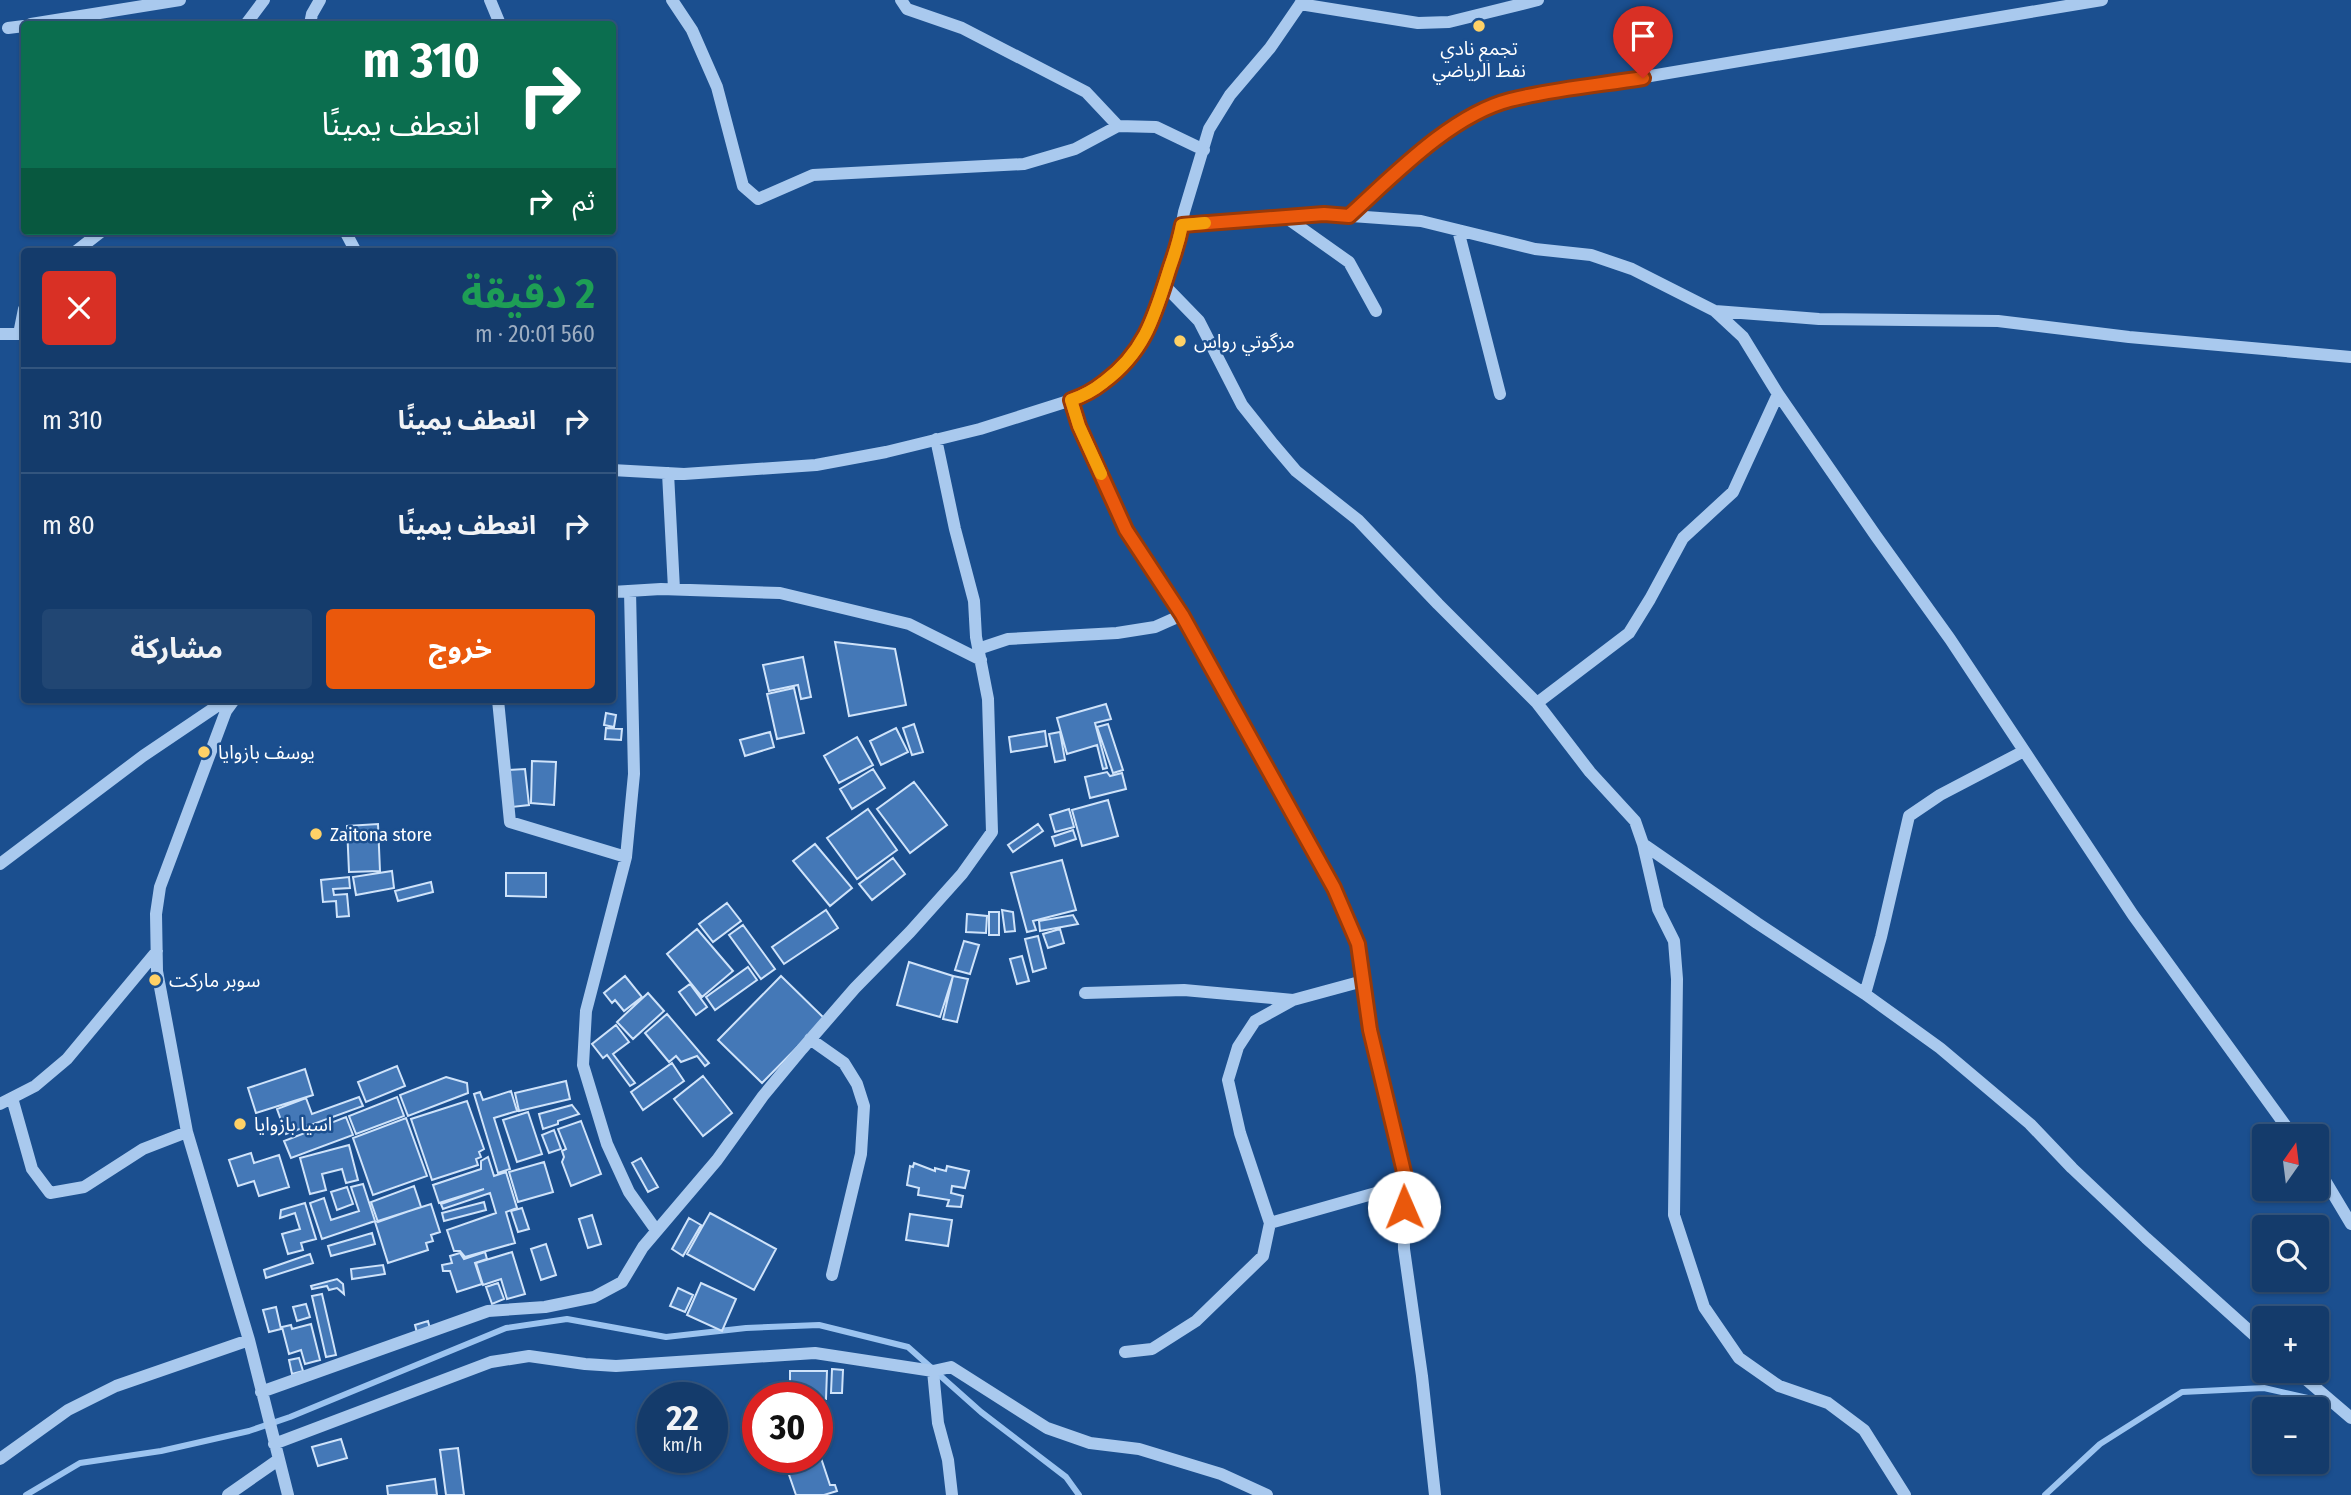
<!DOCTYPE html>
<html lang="ar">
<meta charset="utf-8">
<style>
body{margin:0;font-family:"Fira Sans Condensed","Noto Sans Arabic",sans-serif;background:#214673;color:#f1f3f6;direction:rtl;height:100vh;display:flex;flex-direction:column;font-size:26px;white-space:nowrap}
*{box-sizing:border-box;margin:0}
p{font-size:23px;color:#9dadc1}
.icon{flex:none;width:38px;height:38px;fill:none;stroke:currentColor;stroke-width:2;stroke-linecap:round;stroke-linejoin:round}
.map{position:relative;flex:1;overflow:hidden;direction:ltr}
.drawer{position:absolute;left:21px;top:248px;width:595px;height:455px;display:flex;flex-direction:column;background:#143b6b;border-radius:7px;box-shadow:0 2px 5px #0004,0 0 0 2px #33557e;direction:rtl}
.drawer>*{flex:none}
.hud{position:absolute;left:21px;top:21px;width:595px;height:214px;border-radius:7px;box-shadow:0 2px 5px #0004,0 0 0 2px #33557e;direction:rtl;background:#0b6e4f;color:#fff;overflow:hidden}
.needle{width:46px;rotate:14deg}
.fabs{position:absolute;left:2252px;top:1124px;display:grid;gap:14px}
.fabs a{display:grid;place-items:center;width:77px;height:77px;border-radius:7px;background:#143b6b;box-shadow:0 2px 5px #0004,0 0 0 2px #33557e;font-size:35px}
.speed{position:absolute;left:637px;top:1382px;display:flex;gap:14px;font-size:35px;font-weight:700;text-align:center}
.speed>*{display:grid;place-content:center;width:91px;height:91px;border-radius:50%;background:#143b6b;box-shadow:0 2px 5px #0004,0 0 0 2px #33557e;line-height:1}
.speed small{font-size:18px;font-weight:400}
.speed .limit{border:10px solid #d22;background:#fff;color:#111}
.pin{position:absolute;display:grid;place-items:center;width:60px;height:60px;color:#fff;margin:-72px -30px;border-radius:50% 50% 50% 0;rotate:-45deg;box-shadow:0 0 7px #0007}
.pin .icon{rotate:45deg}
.me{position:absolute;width:77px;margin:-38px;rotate:359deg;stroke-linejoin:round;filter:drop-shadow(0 0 5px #0008)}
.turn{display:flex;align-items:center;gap:24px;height:147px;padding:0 21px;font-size:32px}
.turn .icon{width:91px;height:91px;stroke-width:2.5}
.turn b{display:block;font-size:49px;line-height:60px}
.then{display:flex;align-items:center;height:66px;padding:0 21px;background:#0003;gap:14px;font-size:26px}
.round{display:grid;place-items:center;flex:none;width:74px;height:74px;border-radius:7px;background:#214673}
.summary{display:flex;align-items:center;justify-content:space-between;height:119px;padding:0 21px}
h1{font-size:42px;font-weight:700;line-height:52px;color:#1e9e55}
.action{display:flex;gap:14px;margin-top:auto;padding:14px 21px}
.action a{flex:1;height:80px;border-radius:7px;background:#ea580c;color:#fff;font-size:28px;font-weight:700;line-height:80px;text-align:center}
.action a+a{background:#214673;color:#f1f3f6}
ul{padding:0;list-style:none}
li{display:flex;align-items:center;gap:21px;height:105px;padding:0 21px;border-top:2px solid #33557e}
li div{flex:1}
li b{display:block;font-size:26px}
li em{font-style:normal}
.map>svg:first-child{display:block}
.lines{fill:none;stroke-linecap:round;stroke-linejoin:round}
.stream{stroke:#9cc4f0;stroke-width:6}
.building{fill:#4478b7;stroke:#cfe3fa;stroke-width:2}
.minor{stroke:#a9c9ee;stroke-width:12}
.route-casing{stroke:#983908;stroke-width:18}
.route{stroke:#ea580c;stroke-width:12}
.slow{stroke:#f59e0b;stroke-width:12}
.poi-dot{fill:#ffd166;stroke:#1b4f8f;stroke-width:2.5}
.labels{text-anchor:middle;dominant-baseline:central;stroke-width:5;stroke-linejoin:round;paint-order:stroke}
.poi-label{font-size:19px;fill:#fff;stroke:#1b4f8f;text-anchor:start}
</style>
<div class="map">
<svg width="2351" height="1495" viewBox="0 0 2351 1495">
<rect width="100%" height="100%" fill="#1b4f8f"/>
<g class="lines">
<!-- stream -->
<path class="stream" d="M26,1495L80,1463L161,1451L249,1431L290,1417L506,1328L567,1319L666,1337L746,1328L819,1325L908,1347L981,1412L1066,1477L1079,1495
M2045,1495L2100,1444L2182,1392L2264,1388L2312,1399"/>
</g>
<!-- building -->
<path class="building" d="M835,642L895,649L906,705L849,716Z
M803,657L811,697L801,699L798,685L769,691L763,665Z
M794,688L804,733L777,739L767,694Z
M1106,704L1111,719L1095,723L1107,768L1103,769L1097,745L1067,754L1057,718Z
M606,713L616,715L614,727L604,725Z
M914,724L923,752L912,755L903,728Z
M1108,724L1123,770L1113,773L1097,727Z
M606,728L622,729L621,740L605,739Z
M896,728L908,752L881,765L870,741Z
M1045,731L1047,746L1011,752L1009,737Z
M770,732L774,747L745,756L740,740Z
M1060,732L1065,760L1055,762L1049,734Z
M857,737L873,765L839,783L824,756Z
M532,761L556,762L554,805L531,803Z
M525,769L529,805L512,807L508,770Z
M873,769L885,788L852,809L840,789Z
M1107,772L1110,776L1122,773L1126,789L1090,798L1085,777Z
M914,782L947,825L910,853L877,809Z
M1108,800L1118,836L1082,846L1072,810Z
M868,809L897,850L857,879L827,838Z
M1069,809L1074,827L1055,832L1050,815Z
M378,824L380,871L349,872L347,826Z
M1038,824L1043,831L1013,852L1008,845Z
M1073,830L1076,839L1055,846L1052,837Z
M815,844L852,888L830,906L793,861Z
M893,858L905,874L872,900L859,884Z
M1062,860L1076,910L1033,921L1036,930L1027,932L1011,873Z
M392,871L394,888L356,895L353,877Z
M506,873H546V897L506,896Z
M349,877L350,888L333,889L334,895L347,894L349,916L337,917L336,901L323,902L321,880Z
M431,882L433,892L398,901L395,891Z
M727,903L741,921L713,942L699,924Z
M826,910L838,928L784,964L772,947Z
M1002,910L1013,912L1015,931L1005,932Z
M989,912H999V935H989Z
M967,914L987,916L986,933L966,932Z
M1073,915L1078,924L1040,931L1039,921Z
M743,925L775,969L761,979L729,935Z
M697,929L733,971L702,997L667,954Z
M1060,929L1064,943L1048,948L1043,934Z
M1038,936L1046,968L1033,972L1025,939Z
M964,941L979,945L970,974L955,970Z
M1022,956L1029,981L1017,984L1010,959Z
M909,962L953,976L940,1017L897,1005Z
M748,967L757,980L715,1010L706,997Z
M625,976L642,997L624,1011L615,1000L612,1003L604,993Z
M781,976L825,1019L762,1083L718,1040Z
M953,976L968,979L957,1022L943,1019Z
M690,984L707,1007L696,1015L679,992Z
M648,993L664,1011L633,1039L617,1022Z
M667,1014L709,1063L705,1066L697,1056L681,1062L676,1056L669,1062L645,1033Z
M616,1025L629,1042L613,1054L635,1083L630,1086L607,1055L603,1058L592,1044Z
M672,1063L684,1081L643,1110L631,1092Z
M397,1066L405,1086L366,1102L358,1082Z
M305,1069L313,1095L256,1113L248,1088Z
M703,1076L732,1113L703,1136L674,1099Z
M446,1077L467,1083L468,1093L408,1116L400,1095Z
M566,1081L570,1099L519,1111L515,1093Z
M511,1091L517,1111L494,1118L510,1169L498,1173L474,1094L480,1092L483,1100Z
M359,1097L363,1106L286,1134L277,1109L306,1098L312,1114Z
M397,1097L404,1116L356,1134L349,1116Z
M467,1101L484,1149L479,1152L481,1157L476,1159L478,1165L432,1180L411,1119Z
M572,1105L579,1114L558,1121V1124L543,1129L539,1114Z
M528,1112L542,1154L517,1162L503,1120Z
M346,1117L353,1135L291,1158L284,1141Z
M406,1118L427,1176L373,1195L353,1138Z
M581,1121L601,1174L571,1186L562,1162L564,1157L562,1151L566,1149L558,1129Z
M554,1130L561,1149L549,1153L542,1135Z
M349,1145L358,1180L346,1183L342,1169L322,1174L326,1190L310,1194L300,1158Z
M251,1153L254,1163L279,1155L289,1187L259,1196L254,1181L238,1186L229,1160Z
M488,1157L494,1176L506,1172L517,1208L506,1212L515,1243L465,1257L460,1251H454L447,1230L496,1213L490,1193L443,1209L441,1204L484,1189L439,1203L433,1185L481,1169V1161Z
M641,1158L658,1187L648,1192L632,1163Z
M544,1162L553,1192L518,1202L509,1172Z
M914,1163L935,1171V1168L946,1171L947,1166L969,1171L965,1188L952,1186L951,1193L963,1196L961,1207L947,1206L949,1200L918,1195L919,1188L907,1185L910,1166L913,1167Z
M363,1184L375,1221L322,1239L310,1203L324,1198L331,1220L359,1211L351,1187Z
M414,1186L421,1207L378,1222L371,1202Z
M347,1187L353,1204L337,1210L331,1192Z
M484,1202L486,1210L444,1221L442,1213Z
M305,1203L316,1239L301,1243L303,1250L288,1254L282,1234L300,1229L295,1213L280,1218L281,1210Z
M431,1204L440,1232L431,1235L433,1241L426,1243L428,1250L388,1263L375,1222Z
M522,1208L529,1229L518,1232L511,1211Z
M710,1213L776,1249L754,1290L687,1254Z
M910,1214L952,1220L948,1246L906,1240Z
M592,1215L601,1244L588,1248L579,1219Z
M689,1218L701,1225L683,1256L672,1249Z
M372,1233L375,1244L331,1256L328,1246Z
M546,1244L556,1275L541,1280L531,1249Z
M485,1252L487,1259L475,1263L482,1284L457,1292L450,1271H443L442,1265L452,1263L450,1256L460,1253L464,1259Z
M512,1252L525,1294L507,1299L501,1279L483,1285L476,1263Z
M310,1254L313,1263L266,1278L264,1270Z
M383,1265L385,1274L352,1279L351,1269Z
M337,1279L343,1284L344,1294L337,1288L329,1290L327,1286L312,1289L311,1286Z
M498,1283L504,1299L492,1304L486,1287Z
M701,1283L736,1299L722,1331L687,1315Z
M678,1288L693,1295L685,1312L670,1306Z
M322,1294L336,1355L326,1357L312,1296Z
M306,1304L310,1317L297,1321L293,1307Z
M276,1307L281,1329L269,1332L263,1310Z
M428,1321L430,1329L417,1333L415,1325Z
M311,1324L320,1360L305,1364L301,1350L289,1354L282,1327L291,1325L292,1329Z
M299,1358L303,1371L292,1374L289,1360Z
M832,1369L843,1370L842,1393H831Z
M790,1371H827L826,1399L790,1398Z
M341,1439L347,1458L318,1466L312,1447Z
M458,1448L464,1495H446L440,1450Z
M821,1458L830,1485H835L837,1491L824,1495H796L787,1469Z
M435,1479L437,1495H388L387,1486Z"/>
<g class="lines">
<!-- minor -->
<path class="minor" d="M490,0L500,24
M672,0L692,30L717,87L743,186L758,199L813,175L1024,164L1075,149L1118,126L1156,127L1204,150
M901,0L907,9L962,28L1086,92L1118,126
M1300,4L1418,23L1449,22L1538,0
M31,24L180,0
M246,24L264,0
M310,24L312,14L320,0
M8,28L24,26
M1284,216L1349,262L1376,311
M1349,216L1423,149L1469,118L1508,100L2102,0
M1182,225L1324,214L1421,221L1535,249L1591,255L1632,269L1715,311L1743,337L1778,394L1876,536L1950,639L2133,915L2293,1136
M1458,230L1500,394
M345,231L356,252
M75,252L102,231
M1165,286L1199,321L1242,405L1273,444L1296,471L1358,520L1438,604L1537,703L1590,772L1635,821L1643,844L1658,909L1674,941L1677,979L1674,1215L1704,1307L1739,1358L1779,1386L1828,1403L1864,1430L1905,1495
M1715,311L1819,319L1998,321L2129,337L2351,357
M0,334H24
M19,334L24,309
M1071,400L1079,426L1126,530L1182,615L1333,888L1358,944L1370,1029L1403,1173L1404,1249L1422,1376L1435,1495
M612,470L684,474L816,465L886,452L980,429L1081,397L1101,384L1129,362L1140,345L1160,304L1178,245L1184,212L1209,129L1230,95L1270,48L1303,0
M668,473L674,589
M630,591L634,774L626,857L586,1011L583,1065L607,1144L629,1192L656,1230
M612,592L661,589L780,593L909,624L981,660
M978,649L1008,639L1117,633L1155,627L1182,615
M234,700L226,711L160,887L156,914L157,971L187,1132L249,1340L288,1495
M498,700L510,822L626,857
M1537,703L1629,633L1650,599L1683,538L1733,492L1778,394
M1643,844L1757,923L1865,994L1940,1048L2030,1124L2072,1168L2146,1238L2264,1344
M0,864L143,756L226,700
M1085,993L1184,990L1293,1000
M1865,994L1881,937L1909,816L1940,795L2024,751
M810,1039L844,1063L857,1084L864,1106L861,1154L832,1275
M12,1098L32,1169L50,1193L84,1187L143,1149L187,1132
M0,1104L35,1086L67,1059L157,951
M2317,1167L2351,1224
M1270,1223L1404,1185
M1125,1352L1152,1349L1196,1321L1263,1256L1270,1223L1240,1133L1228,1080L1238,1047L1255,1021L1293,1000L1363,981
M2295,1370L2351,1418
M933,1371L938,1423L948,1460L952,1495
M261,1392L488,1311L545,1307L594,1297L622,1282L643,1247L717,1160L763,1096L802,1049L855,988L910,932L962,874L992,832L988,699L976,637L974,601L955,529L936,439
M274,1444L491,1362L529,1356L585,1364L616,1366L815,1353L933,1371L951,1367L1047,1428L1090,1443L1139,1449L1221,1474L1267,1495
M0,1459L68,1410L116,1386L249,1340
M228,1495L278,1460"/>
</g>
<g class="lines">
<defs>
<path id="route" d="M1404,1207V1172L1370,1030L1358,944L1334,888L1182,615L1126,530L1079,426L1071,400C1083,396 1094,390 1104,382C1146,351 1155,314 1170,267C1175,253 1179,240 1182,225L1324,214L1349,216C1393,176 1451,115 1510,100C1553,89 1599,85 1643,78"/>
</defs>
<!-- route casing -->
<use href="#route" class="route-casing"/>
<!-- route -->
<use href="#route" class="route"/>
<!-- slow -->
<path class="slow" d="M1101,474L1079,426L1071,400C1083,396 1094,390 1104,382C1146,351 1155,314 1170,267C1175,253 1179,240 1182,225L1205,223"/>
</g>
<!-- markers -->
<g class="poi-dot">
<circle cx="1479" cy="26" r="7"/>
<circle cx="1180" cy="341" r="7"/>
<circle cx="204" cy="752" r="7"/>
<circle cx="316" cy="834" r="7"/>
<circle cx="155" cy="980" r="7"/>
<circle cx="240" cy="1124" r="7"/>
</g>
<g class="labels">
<!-- poi labels -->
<g class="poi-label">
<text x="1479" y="48" text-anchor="middle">تجمع نادي<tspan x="1479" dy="22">نفط الرياضي</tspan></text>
<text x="1194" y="341">مزگوتي رواس</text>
<text x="218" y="752">يوسف بازوايا</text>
<text x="330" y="834">Zaitona store</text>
<text x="169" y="980">سوبر ماركت</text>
<text x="254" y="1124">اسيا بازوايا</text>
</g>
</g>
</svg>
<div class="fabs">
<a><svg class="needle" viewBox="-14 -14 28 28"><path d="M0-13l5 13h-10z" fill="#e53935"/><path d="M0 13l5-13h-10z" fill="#9dadc1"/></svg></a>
<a><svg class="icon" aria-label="search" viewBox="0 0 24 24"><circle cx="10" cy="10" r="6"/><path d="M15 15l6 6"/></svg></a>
<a>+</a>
<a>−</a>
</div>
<div class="speed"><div>22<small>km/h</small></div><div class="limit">30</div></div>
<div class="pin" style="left:1643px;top:78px;background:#d93025"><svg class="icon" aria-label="arrive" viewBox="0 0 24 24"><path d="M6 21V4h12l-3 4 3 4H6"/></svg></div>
<svg class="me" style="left:1404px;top:1207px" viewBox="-20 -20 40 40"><circle r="19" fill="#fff"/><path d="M0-13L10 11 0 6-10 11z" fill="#ea580c"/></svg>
<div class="hud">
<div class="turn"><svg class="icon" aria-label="right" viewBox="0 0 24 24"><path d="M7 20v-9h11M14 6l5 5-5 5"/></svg><div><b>310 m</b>انعطف يمينًا</div></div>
<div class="then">ثم<svg class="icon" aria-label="right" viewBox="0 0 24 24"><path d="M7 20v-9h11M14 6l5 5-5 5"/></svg></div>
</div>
<section class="drawer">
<div class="summary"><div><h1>2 دقيقة</h1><p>560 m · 20:01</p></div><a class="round" style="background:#d93025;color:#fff"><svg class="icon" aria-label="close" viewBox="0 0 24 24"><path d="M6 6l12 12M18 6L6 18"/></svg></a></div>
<ul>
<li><svg class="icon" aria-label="right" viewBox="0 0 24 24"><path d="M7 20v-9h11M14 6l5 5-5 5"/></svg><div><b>انعطف يمينًا</b></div><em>310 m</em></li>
<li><svg class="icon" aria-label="right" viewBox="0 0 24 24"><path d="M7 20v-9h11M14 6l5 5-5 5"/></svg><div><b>انعطف يمينًا</b></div><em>80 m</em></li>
</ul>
<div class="action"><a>خروج</a><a>مشاركة</a></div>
</section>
</div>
